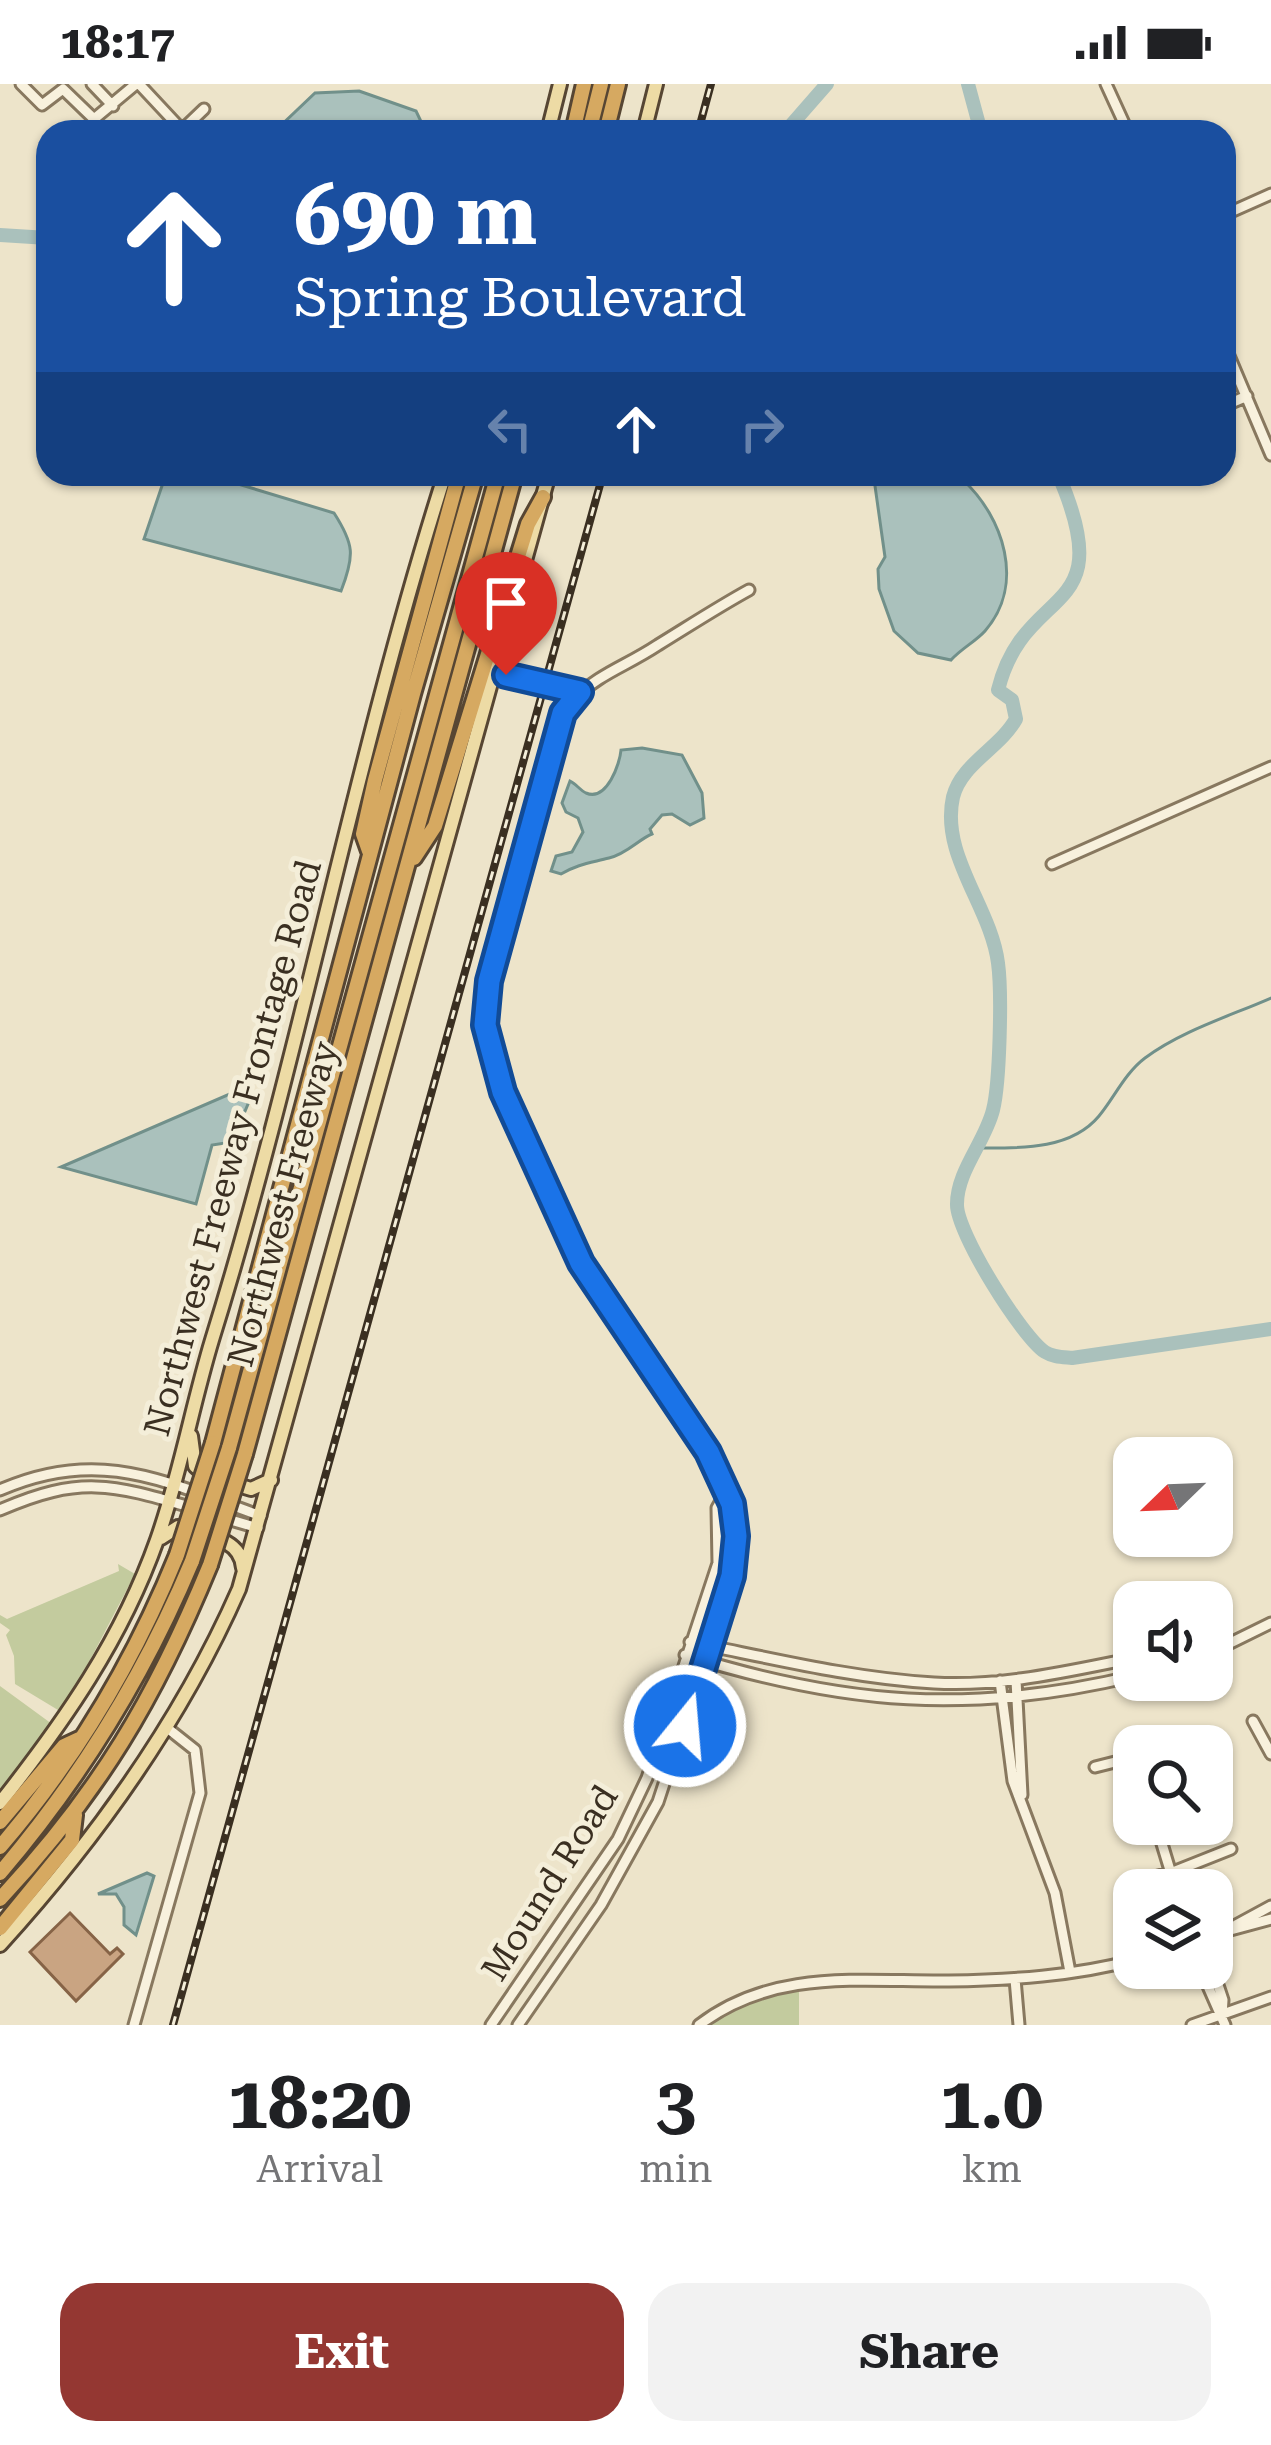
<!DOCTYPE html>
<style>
body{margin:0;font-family:"Roboto Serif",serif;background:#f2f2f2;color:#202124;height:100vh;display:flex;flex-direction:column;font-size:45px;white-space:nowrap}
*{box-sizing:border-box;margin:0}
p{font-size:39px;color:#757577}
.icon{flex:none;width:66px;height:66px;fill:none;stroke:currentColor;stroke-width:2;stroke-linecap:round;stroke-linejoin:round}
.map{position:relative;height:1941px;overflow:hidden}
.drawer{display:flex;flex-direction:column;background:#fff;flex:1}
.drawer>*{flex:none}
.top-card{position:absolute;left:36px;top:36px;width:1200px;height:366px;border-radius:36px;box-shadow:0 3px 9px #0004;background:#1a4fa0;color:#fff;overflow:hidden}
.needle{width:78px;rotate:247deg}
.controls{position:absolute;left:1113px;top:1353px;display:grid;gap:24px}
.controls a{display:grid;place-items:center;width:120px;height:120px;border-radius:24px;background:#fff;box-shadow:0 3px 9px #0004;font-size:60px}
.pin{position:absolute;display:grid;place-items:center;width:102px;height:102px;color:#fff;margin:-123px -51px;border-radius:50% 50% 50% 0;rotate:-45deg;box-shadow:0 0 12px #0007}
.pin .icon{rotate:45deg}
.me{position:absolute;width:132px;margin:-66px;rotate:17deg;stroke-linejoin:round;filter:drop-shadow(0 0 9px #0008)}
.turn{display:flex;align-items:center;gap:42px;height:252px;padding:0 60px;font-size:54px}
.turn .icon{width:156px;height:156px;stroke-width:2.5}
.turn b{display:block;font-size:84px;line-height:102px}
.lanes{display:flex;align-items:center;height:114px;padding:0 60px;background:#0003;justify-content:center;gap:60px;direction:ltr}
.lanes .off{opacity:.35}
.eta{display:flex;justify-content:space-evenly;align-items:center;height:204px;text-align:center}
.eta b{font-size:72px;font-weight:700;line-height:84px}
.action{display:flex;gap:24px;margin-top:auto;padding:24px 60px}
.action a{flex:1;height:138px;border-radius:36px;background:#943732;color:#fff;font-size:48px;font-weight:700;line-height:138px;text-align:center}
.action a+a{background:#f2f2f2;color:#202124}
.status{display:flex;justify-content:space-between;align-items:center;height:84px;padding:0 60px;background:#fff;direction:ltr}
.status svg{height:33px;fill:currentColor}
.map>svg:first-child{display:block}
.green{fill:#c3cb9e}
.water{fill:#aac1bc;stroke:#71908a;stroke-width:3}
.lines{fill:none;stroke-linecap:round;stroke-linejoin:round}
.stream{stroke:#71908a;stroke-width:3}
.river{stroke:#aac1bc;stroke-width:14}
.building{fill:#c9a482;stroke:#866346;stroke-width:3}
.minor-casing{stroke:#88785f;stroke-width:15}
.major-casing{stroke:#574633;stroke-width:18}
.highway-casing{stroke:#574633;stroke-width:20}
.minor{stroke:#f8f1dd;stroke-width:9}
.major{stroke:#eddba5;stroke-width:12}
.highway{stroke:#d6a961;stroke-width:14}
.rail-casing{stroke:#3a2f21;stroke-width:8}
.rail{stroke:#f4eed9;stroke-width:3;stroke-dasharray:9;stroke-linecap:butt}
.highway-bridge-casing{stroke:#574633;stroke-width:20;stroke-linecap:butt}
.highway-bridge{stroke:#d6a961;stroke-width:14}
.route-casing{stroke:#114b97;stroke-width:30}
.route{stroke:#1a73e8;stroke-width:21}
.labels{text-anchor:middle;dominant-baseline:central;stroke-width:10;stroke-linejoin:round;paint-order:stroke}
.street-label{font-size:36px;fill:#3a2f21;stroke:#f4eed9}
</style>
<div class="status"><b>18:17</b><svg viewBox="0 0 49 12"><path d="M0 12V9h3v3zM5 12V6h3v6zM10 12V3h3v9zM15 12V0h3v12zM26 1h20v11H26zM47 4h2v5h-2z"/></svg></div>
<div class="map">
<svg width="1271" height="1941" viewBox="0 0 1271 1941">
<rect width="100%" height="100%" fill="#ede4ca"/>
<!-- green -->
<path class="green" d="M118,1480L135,1490L66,1622L58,1626L15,1600L14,1572L6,1551L10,1546L0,1539V1531L7,1535L119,1487Z
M0,1602L52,1640L0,1713Z
M799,1902V1941H711L726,1929Z"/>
<!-- water -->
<path class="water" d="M359,7L416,27L426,48H274L315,9Z
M166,390H205L334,429C354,460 355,471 341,507L144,455Z
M879,390H964L963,396C1003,433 1026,500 985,547C975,558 962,564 951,576L918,569L894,547L879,505L878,485L885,473L875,402Z
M642,664L682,671L702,709L704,734L690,741L672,730L662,731L650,745L652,750C639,755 627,770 609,774C590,779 578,780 561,790L551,787L556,772L572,768L583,748L578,734L566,728L562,719L570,697C576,700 580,706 586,709C607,718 620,679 621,666Z
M232,1009H246L248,1020L232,1058L212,1061L196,1120L61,1083Z
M147,1789L154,1792L136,1851L124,1841V1823L116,1810H98Z"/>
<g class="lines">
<!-- stream -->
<path class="stream" d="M976,1064C1017,1064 1070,1067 1099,1032C1114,1014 1125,989 1145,974C1181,947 1230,932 1271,914"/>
<!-- river -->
<path class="river" d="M968,0L981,48
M785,48L827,0
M0,151L48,154
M1058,390C1122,537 1025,497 998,606L1012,616L1016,635C1000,664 961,680 953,713C940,771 991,823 998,879C1002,908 1000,998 993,1026C985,1058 957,1087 957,1120C956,1148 1022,1253 1045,1268C1053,1273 1062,1273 1072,1274L1271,1245"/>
</g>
<!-- building -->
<path class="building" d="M70,1829L110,1870L117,1864L123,1870L76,1917L30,1868Z"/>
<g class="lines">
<defs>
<path id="minor" d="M21,0L42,21L63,5L94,35L136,0
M92,0L113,22
M139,0L182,46
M1106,0L1128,48
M180,48L204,25
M1224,131L1271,110
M1224,260L1271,371
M1224,322L1247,312
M493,586L544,603L581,608
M1052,780L1271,683
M0,1406C100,1362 166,1398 261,1432
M0,1426C82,1390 114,1401 197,1425
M224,1434L258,1444
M690,1558C771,1574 851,1594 934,1599C1002,1603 1068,1587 1134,1574
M1212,1568L1271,1539
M685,1571C845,1621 970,1631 1134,1592
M1016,1596L1022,1711
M1000,1597L1013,1697L1055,1809L1070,1888
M1253,1637L1271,1670
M1095,1683L1123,1676L1134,1680
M1156,1740L1176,1806
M1132,1799L1173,1788L1231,1765
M1236,1841L1271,1822
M1212,1851L1271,1835
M1212,1883L1223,1916L1222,1931
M1200,1884L1225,1941
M1015,1895L1019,1941
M134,1941L200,1709L195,1666L166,1643
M491,1941L618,1755L647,1694L718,1479L717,1424L725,1410
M518,1941L601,1821L658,1718L732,1492L736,1452L732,1420L708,1368L581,1179L503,1008L485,941L489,897L570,618C603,587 623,584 658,561C689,542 718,523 749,506
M699,1941C774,1884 861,1898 949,1897C1011,1896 1074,1892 1134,1876
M1192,1941L1271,1913"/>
<path id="major" d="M548,48L560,0
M644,48L656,0
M191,1352L195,1382L206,1392
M231,1399L251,1405L271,1396
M161,1454L178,1443C203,1451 241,1453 243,1484
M0,1719C64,1638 122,1555 157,1456C180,1391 192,1322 212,1256C301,970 354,675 445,390
M0,1861C97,1754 181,1637 239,1505L549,390"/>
<path id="highway" d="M573,48L584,0
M589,48L601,0
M606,48L618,0
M369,767L363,750L375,696L459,390
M414,774L435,742L528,440L543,413
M213,1359L413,610L476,390
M229,1364L498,390
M245,1370L515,390
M0,1738L64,1662L79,1655
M0,1763C75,1676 134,1577 177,1471
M0,1789C81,1694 144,1592 192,1477
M0,1815C99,1709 155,1615 210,1481
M0,1844L72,1756L75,1731"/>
</defs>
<!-- minor casing -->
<use href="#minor" class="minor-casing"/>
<!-- major casing -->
<use href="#major" class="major-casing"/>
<!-- highway casing -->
<use href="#highway" class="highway-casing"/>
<!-- minor -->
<use href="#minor" class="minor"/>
<!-- major -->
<use href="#major" class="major"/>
<!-- highway -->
<use href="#highway" class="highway"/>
<defs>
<path id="rail" d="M698,48L711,0
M173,1941L603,390"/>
</defs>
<!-- rail casing -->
<use href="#rail" class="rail-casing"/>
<!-- rail -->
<use href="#rail" class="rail"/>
<defs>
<path id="highway-bridge" d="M177,1471L213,1359
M192,1477L229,1364
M210,1481L245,1370"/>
</defs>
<!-- highway-bridge casing -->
<use href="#highway-bridge" class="highway-bridge-casing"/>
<!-- highway-bridge -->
<use href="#highway-bridge" class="highway-bridge"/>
</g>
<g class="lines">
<defs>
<path id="route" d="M506,591L580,608L563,629L489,897L485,941L503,1008L581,1179L708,1368L732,1420L736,1452L732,1492L685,1642"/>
</defs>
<!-- route casing -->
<use href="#route" class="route-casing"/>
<!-- route -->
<use href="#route" class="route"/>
</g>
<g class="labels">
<!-- street labels -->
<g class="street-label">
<text transform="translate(233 1064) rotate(-75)">Northwest Freeway Frontage Road</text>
<text transform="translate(283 1120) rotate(-75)">Northwest Freeway</text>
<text transform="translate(550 1799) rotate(-58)">Mound Road</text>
</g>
</g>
</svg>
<div class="controls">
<a><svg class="needle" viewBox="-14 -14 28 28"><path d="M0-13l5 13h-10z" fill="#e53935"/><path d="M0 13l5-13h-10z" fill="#757577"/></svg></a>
<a><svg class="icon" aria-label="sound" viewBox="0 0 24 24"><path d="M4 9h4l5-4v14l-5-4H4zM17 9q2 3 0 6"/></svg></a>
<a><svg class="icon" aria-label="search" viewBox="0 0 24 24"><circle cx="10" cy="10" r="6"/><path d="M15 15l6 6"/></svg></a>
<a><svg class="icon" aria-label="layers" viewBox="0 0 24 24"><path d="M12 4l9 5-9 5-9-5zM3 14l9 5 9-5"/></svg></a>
</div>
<div class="pin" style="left:506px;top:591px;background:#d93025"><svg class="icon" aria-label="arrive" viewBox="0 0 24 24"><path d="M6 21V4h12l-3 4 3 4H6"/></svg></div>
<svg class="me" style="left:685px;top:1642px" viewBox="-20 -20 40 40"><circle r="17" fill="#1a73e8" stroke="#fff" stroke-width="3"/><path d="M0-11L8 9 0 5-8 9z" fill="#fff"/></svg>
<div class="top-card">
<div class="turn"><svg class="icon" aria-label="ahead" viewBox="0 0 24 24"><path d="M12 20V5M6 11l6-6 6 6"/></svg><div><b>690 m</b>Spring Boulevard</div></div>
<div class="lanes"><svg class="icon off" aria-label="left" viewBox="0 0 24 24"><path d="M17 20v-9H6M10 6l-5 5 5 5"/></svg><svg class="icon" aria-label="ahead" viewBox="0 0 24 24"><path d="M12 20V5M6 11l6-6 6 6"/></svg><svg class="icon off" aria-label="right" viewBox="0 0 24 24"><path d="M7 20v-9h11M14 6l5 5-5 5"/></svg></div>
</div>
</div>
<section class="drawer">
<div class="eta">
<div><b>18:20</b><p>Arrival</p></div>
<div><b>3</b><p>min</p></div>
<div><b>1.0</b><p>km</p></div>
</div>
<div class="action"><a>Exit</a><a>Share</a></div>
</section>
